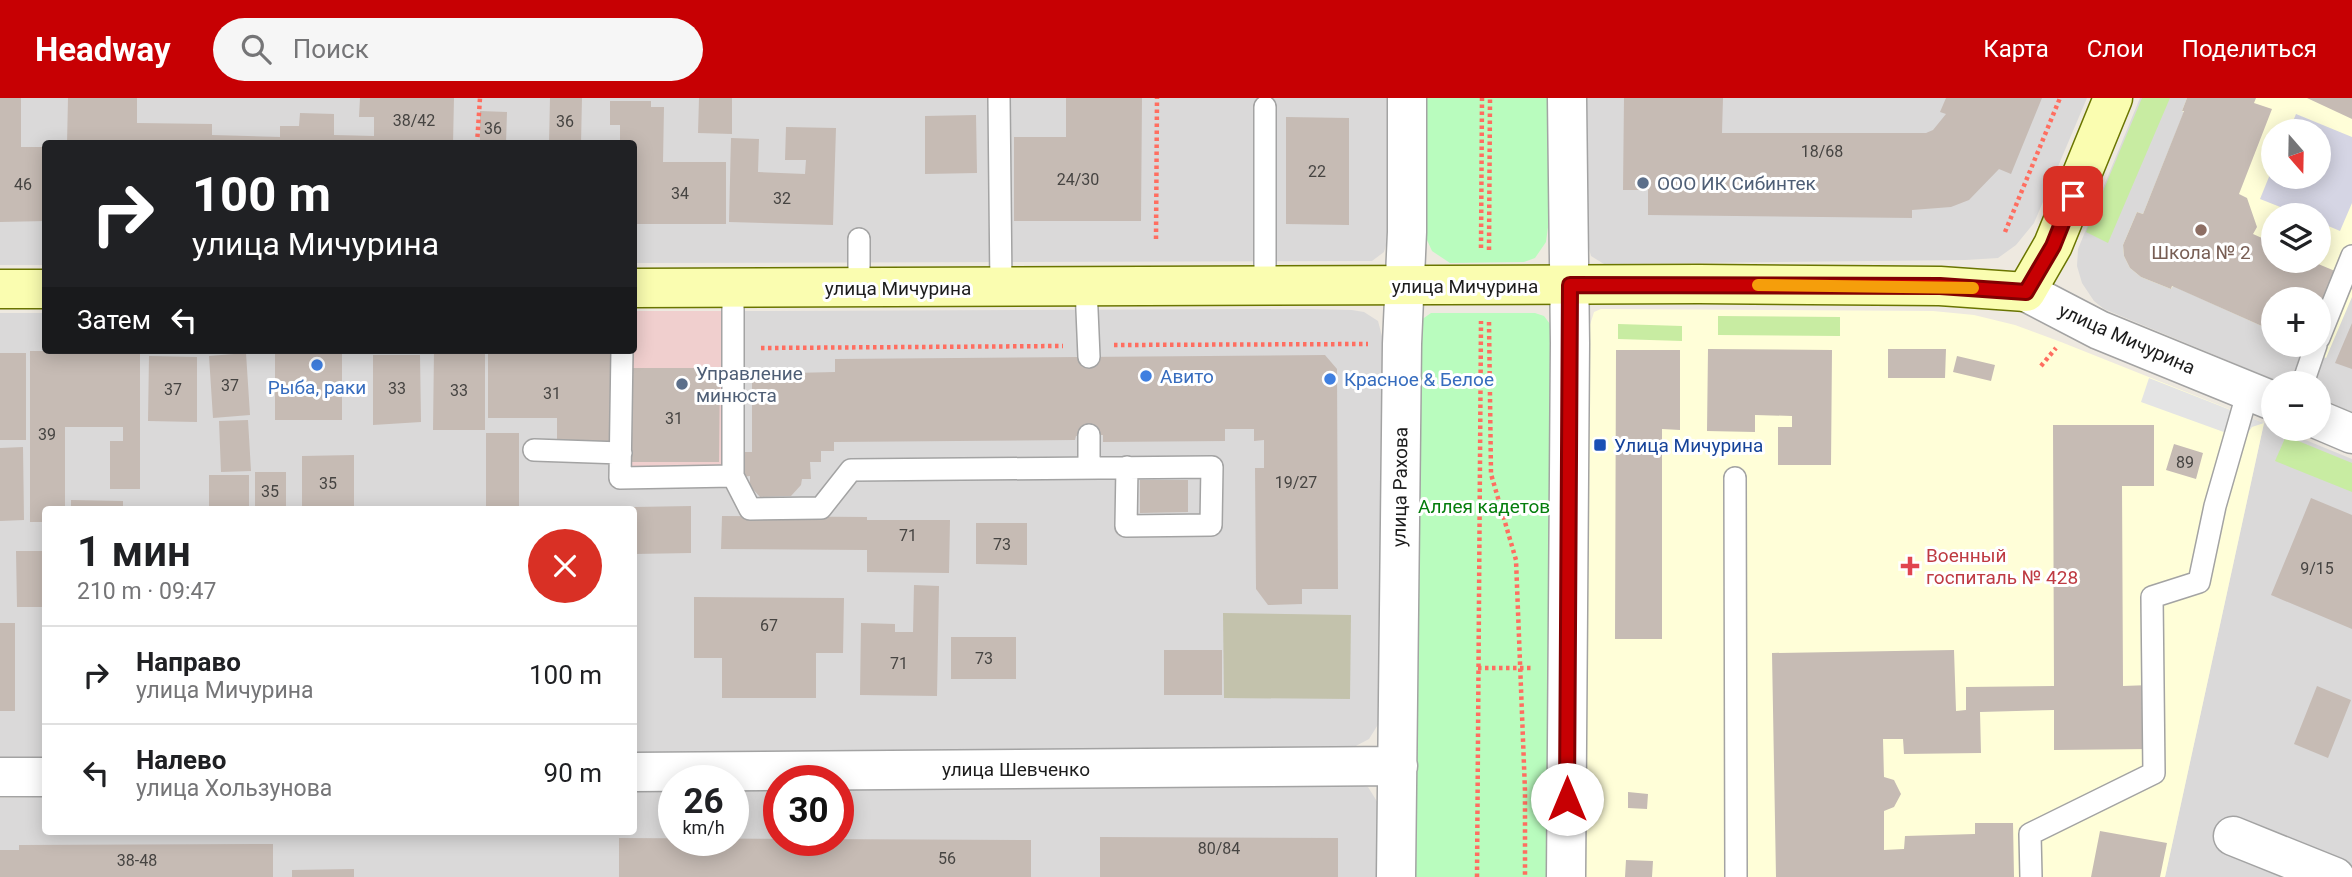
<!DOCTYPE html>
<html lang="ru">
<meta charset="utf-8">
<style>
body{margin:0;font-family:Roboto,sans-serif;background:#f6f6f6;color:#202124;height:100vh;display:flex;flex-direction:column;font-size:26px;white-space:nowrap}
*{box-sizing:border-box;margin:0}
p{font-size:23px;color:#757577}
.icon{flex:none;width:38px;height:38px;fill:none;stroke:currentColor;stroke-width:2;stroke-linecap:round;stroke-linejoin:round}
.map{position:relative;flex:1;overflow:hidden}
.side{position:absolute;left:42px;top:408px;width:595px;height:329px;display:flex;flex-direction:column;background:#fff;border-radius:7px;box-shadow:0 4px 18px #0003}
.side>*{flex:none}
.hud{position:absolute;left:42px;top:42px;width:595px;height:214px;border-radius:7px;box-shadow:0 4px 18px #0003;background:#202124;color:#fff;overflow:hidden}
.needle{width:46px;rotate:160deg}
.controls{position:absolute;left:2261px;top:21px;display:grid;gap:14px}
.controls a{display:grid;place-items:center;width:70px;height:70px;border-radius:50%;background:#fff;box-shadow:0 4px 18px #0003;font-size:35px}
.speed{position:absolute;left:658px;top:667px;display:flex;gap:14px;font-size:35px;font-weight:700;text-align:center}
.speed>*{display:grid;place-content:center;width:91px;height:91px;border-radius:50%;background:#fff;box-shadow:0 4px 18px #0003;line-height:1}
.speed small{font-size:18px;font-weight:400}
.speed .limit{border:10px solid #d22;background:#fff;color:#111}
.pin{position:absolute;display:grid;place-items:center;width:60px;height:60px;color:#fff;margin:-30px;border-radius:14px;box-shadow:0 4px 10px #0006}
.me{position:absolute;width:77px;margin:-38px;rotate:0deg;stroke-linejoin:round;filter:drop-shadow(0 0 5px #0008)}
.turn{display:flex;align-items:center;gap:24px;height:147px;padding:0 35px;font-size:32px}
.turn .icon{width:91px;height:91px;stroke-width:2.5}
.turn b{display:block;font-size:49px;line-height:60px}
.then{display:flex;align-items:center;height:66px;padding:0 35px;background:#0003;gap:14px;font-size:26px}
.round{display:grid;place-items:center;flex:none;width:74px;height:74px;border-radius:37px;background:#f6f6f6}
.overview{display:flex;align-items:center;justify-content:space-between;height:119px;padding:0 35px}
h1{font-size:42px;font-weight:600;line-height:52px}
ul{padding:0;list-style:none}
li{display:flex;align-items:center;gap:21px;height:98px;padding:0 35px;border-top:2px solid #e0e0e0}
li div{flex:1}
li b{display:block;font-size:26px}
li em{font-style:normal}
header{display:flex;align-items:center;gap:42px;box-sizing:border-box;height:98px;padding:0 35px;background:#c70003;color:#fff}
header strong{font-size:33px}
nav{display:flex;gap:38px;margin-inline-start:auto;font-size:24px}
.search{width:490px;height:63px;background:#f6f6f6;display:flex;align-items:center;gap:18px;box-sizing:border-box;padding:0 24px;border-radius:38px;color:#757577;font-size:26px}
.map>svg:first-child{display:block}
.residential{fill:#dad9d9;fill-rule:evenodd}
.commercial{fill:#f0cfce}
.education{fill:#fffed8;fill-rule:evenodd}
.construction{fill:#c3c2ac}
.grass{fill:#c8eca2}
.park{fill:#b9fcbe}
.parking{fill:#e4e4e4}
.plaza{fill:#d5d5e4}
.building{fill:#c6bbb4}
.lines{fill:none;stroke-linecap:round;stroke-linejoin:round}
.lane-casing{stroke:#a3a3a3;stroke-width:24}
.street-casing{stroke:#a3a3a3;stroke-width:41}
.secondary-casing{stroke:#6a7500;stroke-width:41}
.path{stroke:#ff6e60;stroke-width:4.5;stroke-dasharray:3.5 3.5;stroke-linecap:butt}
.lane{stroke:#fff;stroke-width:21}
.street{stroke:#fff;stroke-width:38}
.secondary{stroke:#fafdb0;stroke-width:38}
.route-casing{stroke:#810002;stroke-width:18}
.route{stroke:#c70003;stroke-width:12}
.slow{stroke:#f59e0b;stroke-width:12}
.service-dot{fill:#5c6f8a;stroke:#fff;stroke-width:2.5}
.education-dot{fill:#8d6e63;stroke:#fff;stroke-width:2.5}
.shop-dot{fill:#3f7fe0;stroke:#fff;stroke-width:2.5}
.transit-dot{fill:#1a4fb4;stroke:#fff;stroke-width:2.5}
.health-dot{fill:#e0444e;stroke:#fff;stroke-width:2.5}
.labels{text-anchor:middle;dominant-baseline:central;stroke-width:6;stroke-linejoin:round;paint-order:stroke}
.number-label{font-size:16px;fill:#464442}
.service-label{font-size:19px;fill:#4e5e75;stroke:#fff;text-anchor:start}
.education-label{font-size:19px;fill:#785e54;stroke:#fff}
.street-label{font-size:19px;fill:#1c1c1c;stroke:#fff}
.shop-label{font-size:19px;fill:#366cbe;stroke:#fff;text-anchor:start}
.transit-label{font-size:19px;fill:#164399;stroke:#fff;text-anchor:start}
.park-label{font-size:19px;fill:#057e0d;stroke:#fff}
.health-label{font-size:19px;fill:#be3a42;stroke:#fff;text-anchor:start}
</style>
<header>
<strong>Headway</strong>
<div class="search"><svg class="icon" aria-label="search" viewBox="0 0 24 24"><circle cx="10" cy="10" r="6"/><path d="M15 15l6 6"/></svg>Поиск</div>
<nav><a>Карта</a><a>Слои</a><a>Поделиться</a></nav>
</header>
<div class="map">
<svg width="2352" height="779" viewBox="0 0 2352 779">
<rect width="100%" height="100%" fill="#eee9e0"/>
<!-- residential -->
<path class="residential" d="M0,0H1389L1387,144L1384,154L1372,163H1364L634,165V46H46L45,167H0Z
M1586,0H2087L2034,125L2016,147L1998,160L1966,162L1604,166L1591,158L1587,143Z
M2140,0H2352V314L2319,300V285H2282L2104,211L2094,203L2082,185L2077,168L2078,151ZM2273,33H2319V79H2273ZM2273,117H2319V163H2273ZM2273,201H2319V247H2273Z
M1307,211L1352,212L1364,214L1378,223L1384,246L1379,625L1369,641L1352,650L634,656V411H46L45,662H0V215H45L46,252H625L624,390L732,213Z
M2264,325L2273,328V331H2279L2352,361V779H2165Z
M1349,684L1368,689L1378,705L1377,779H0V700L45,699L46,733H634V692H674V742H733V691L779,690V742H838V690Z"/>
<!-- commercial -->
<path class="commercial" d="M634,213H732L727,390H624L625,252H634Z"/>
<!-- education -->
<path class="education" d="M2187,0H2352V199L2326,260L2313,255L2304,247H2319V201H2273V233L2173,188L2171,191L2141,179L2130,170L2124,158L2123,147L2137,114L2143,116L2184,14L2182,13ZM2273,33H2319V79H2273ZM2273,117H2319V163H2273Z
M1601,211L1933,213L1974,217L2015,227L2061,244L2264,325L2165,779H1585L1590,227L1594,214Z"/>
<!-- construction -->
<path class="construction" d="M1223,515L1351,517L1350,601L1224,600Z"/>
<!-- grass -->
<path class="grass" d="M2142,0H2170L2108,145L2086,134Z
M1718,218L1840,219V238L1718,237Z
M1618,226L1682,228V243L1618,241Z
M2286,338L2352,365V394L2275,363Z"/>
<!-- park -->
<path class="park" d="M1427,0H1549V122L1546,144L1535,160L1524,164L1450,165L1432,153L1427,142Z
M1431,215H1535L1544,218L1550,226L1548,779H1416L1419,234L1421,222Z"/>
<!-- parking -->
<path class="parking" d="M2149,280L2264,325L2252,329L2243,341L2141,304Z"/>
<!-- plaza -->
<path class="plaza" d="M2296,16L2352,39V105L2340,133L2319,124V117H2301L2260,101L2273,69V79H2319V33H2289Z"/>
<!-- building -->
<path class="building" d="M0,0H21V49H46V123L0,124Z
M68,0H137V25L212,26V37L280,39V28H299L300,15L334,16V37L374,38V19H359L360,0H454L453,46H67Z
M550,0H582L581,46H549Z
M699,0H732V36L698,35Z
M1066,0H1142L1141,123H1014V39H1066Z
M1624,0H1723L1722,35H1926L1933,32L1946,16L1940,14L1946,0H2042L2011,76L1999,71L1969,102L1951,109L1912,112V120L1648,117V92H1623Z
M2187,0H2256L2254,5L2272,11L2239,96L2247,100L2257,129L2253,136L2273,145V163H2311L2335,173L2319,210V201H2273V233L2172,188L2171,191L2141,179L2130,170L2124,158L2123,147L2137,114L2143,116L2184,13H2182Z
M2307,0H2352V21Z
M610,3H651V9H664L663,64H726V126H634V46H620V27H610Z
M480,13L507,14L506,46H480Z
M976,17L977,75L925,76V18Z
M1286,19L1349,20V127L1286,126Z
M786,29L836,30L833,127L729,124L731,40L759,41L758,74L805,76L806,62H785Z
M2352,225V271L2335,265Z
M1708,251L1832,252L1831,367H1778V329H1792V318L1755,317V334L1707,333Z
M1888,251H1946L1945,280H1888Z
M434,252H485V332H433Z
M1616,252H1680V332L1662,331V541H1615Z
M30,253H140V391H110V343H123V329H65V411H46V424H30Z
M275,253H342V322H275Z
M616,253V348H557V320H488V254Z
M0,255H26V342H0Z
M246,255L250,317L213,320L209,258Z
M373,257H420L421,324L373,327Z
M1325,257L1337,271L1338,491H1302V506L1268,507L1256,491L1255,370H1264V342L1254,343V331H1225V343L1103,344V337H1089L1076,338L1075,342L834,344V353H821V364H810L811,381H802L801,387L791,398L760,399L750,388V378L742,379V354H752V276L835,274V261Z
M149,258L197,259V324L148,323Z
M1957,258L1995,267L1991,283L1953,274Z
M630,270H720L719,364H629Z
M248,322L251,373L221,374L219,323Z
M2053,327H2154V388H2122L2123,588L2150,587L2151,651L2054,652V612L1980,614L1981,655L1904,656L1903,641H1883L1884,679L1894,682L1901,696L1894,709L1884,713V752L1904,751L1905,738L1975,736V725H2013L2014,779H1776L1772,555L1954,552L1956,613L1966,612V589L2054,588Z
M486,335H519V411H486Z
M2174,346L2203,355L2196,381L2166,372Z
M23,349L24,422L0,423V350Z
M354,357V411H302V358Z
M255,374H286V411H255Z
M209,377H249V411H209Z
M1140,382H1188V414L1140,415Z
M2311,400L2352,417V531L2271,497Z
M71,402L123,403V411H71Z
M691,408V455L634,456V409Z
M722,418L867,419V422H950L949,475L867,474V452L721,451Z
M976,425H1027V467L976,466Z
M16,453H46V509H17Z
M914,487L939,488L937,598L860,597L861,525L895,526V534H913Z
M694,499L844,500L843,555H816V600H722V560H694Z
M0,525H15V613H0Z
M951,539H1016V581H951Z
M1164,552H1222V597H1164Z
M2317,588L2351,602L2328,660L2294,646Z
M1628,694L1648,696L1647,711L1628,710Z
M2100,733L2167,745L2160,779H2091Z
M1100,739L1338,740V779H1100Z
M619,740L1031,742V779H619Z
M273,746V779H0V752H19V747Z
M1626,762L1653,763L1652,779H1625Z
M354,771V779H292V772Z"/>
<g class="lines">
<defs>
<path id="lane" d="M999,0L1001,190
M1265,9V189
M859,141V189
M1086,189L1089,259
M733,190V378L750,411L821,410L851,372L1212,369L1211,427L1126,428L1127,369
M2319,240L2352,158
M622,252L620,380L733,378
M2303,285L2316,247
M1089,337V370
M534,352L621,355
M1735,380L1736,779
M2031,779L2030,736L2154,675L2152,499L2199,484L2215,408L2248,293"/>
<path id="street" d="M2026,194L2099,232L2273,303
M2319,322L2352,336
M634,674L1398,668
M0,679H46
M2233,738L2335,779
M1396,779L1402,246L1407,134V0
M1566,779L1570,245L1567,0"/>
<path id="secondary" d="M634,190L1699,186L1940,188L2026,194L2053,147L2113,0
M0,191H46"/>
</defs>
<!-- lane casing -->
<use href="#lane" class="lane-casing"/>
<!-- street casing -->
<use href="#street" class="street-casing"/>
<!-- secondary casing -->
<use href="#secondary" class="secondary-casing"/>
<!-- path -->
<path class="path" d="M477,46L480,0
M2005,134L2060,0
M1156,141L1157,0
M1481,150L1482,0
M1489,152L1490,0
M1489,224L1491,376L1516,462L1525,693V779
M1114,247L1368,246
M761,250L1063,248
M2041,268L2056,250
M1478,570H1533
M1477,779L1481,223"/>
<!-- lane -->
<use href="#lane" class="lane"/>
<!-- street -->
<use href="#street" class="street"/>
<!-- secondary -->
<use href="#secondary" class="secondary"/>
</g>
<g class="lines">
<defs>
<path id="route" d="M1567,701L1570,187L1940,188L2026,194L2053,148L2073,98"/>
</defs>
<!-- route casing -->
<use href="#route" class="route-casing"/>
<!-- route -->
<use href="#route" class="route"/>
<!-- slow -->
<path class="slow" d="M1758,187L1973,190"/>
</g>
<!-- markers -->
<g class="service-dot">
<circle cx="1643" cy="85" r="7"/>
<circle cx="682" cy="286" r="7"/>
</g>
<circle class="education-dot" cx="2201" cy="132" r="7"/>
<g class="shop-dot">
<circle cx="317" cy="267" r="7"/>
<circle cx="1146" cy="278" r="7"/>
<circle cx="1330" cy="281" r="7"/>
</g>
<rect class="transit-dot" x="1593" y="340" width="14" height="14" rx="3.5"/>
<path class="health-dot" d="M1906.5 457.5h7v7h7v7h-7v7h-7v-7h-7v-7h7z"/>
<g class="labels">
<!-- number labels -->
<g class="number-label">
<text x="414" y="22">38/42</text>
<text x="565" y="23">36</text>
<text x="493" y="30">36</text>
<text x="1822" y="53">18/68</text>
<text x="1317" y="73">22</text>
<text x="1078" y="81">24/30</text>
<text x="23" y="86">46</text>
<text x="680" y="95">34</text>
<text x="782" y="100">32</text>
<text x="230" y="287">37</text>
<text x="397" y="290">33</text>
<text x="173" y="291">37</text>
<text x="459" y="292">33</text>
<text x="552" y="295">31</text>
<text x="674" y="320">31</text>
<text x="47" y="336">39</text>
<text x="2185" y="364">89</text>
<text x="1296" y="384">19/27</text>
<text x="328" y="385">35</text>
<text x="270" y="393">35</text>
<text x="908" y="437">71</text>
<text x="1002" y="446">73</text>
<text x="2317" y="470">9/15</text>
<text x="769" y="527">67</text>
<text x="984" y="560">73</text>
<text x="899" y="565">71</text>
<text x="1219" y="750">80/84</text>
<text x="947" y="760">56</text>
<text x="137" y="762">38-48</text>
</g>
<!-- service labels -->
<g class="service-label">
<text x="1657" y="85">ООО ИК Сибинтек</text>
<text x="696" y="275">Управление<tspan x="696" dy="22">минюста</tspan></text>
</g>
<!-- education labels -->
<g class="education-label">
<text x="2201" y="154">Школа № 2</text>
</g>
<!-- street labels -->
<g class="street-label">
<text x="1465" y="188">улица Мичурина</text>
<text x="898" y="190">улица Мичурина</text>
<text transform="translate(2127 241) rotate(24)">улица Мичурина</text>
<text transform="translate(1400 389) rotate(-89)">улица Рахова</text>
<text x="1016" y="671">улица Шевченко</text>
</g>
<!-- shop labels -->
<g class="shop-label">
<text x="1160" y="278">Авито</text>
<text x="1344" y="281">Красное &amp; Белое</text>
<text x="317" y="289" text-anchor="middle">Рыба, раки</text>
</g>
<!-- transit labels -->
<g class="transit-label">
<text x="1614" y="347">Улица Мичурина</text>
</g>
<!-- park labels -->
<g class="park-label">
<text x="1484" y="408">Аллея кадетов</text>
</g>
<!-- health labels -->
<g class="health-label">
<text x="1926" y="457">Военный<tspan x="1926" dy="22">госпиталь № 428</tspan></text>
</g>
</g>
</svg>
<div class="controls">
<a><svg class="needle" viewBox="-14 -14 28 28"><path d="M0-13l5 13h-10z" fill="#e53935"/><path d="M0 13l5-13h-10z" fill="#757577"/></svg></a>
<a><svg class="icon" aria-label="layers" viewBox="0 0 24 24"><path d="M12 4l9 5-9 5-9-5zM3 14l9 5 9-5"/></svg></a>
<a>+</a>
<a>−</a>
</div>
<div class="speed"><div>26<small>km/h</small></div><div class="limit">30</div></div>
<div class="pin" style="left:2073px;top:98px;background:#d93025"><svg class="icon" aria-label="arrive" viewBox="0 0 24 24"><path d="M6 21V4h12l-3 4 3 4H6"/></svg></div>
<svg class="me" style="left:1567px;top:701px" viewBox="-20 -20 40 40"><circle r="19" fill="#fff"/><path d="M0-13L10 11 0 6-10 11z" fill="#c70003"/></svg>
<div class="hud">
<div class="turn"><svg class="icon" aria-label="right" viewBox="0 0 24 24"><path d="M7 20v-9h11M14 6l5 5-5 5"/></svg><div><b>100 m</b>улица Мичурина</div></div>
<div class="then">Затем<svg class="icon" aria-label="left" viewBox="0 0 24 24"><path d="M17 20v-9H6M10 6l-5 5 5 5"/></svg></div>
</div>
<section class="side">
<div class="overview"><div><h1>1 мин</h1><p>210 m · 09:47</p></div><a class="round" style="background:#d93025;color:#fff"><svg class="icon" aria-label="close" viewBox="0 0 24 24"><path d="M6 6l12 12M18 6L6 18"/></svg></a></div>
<ul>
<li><svg class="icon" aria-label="right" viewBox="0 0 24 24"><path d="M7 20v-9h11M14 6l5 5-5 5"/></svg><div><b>Направо</b><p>улица Мичурина</p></div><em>100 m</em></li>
<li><svg class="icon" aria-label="left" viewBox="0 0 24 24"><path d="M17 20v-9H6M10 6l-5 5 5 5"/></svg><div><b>Налево</b><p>улица Хользунова</p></div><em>90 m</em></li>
</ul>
</section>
</div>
